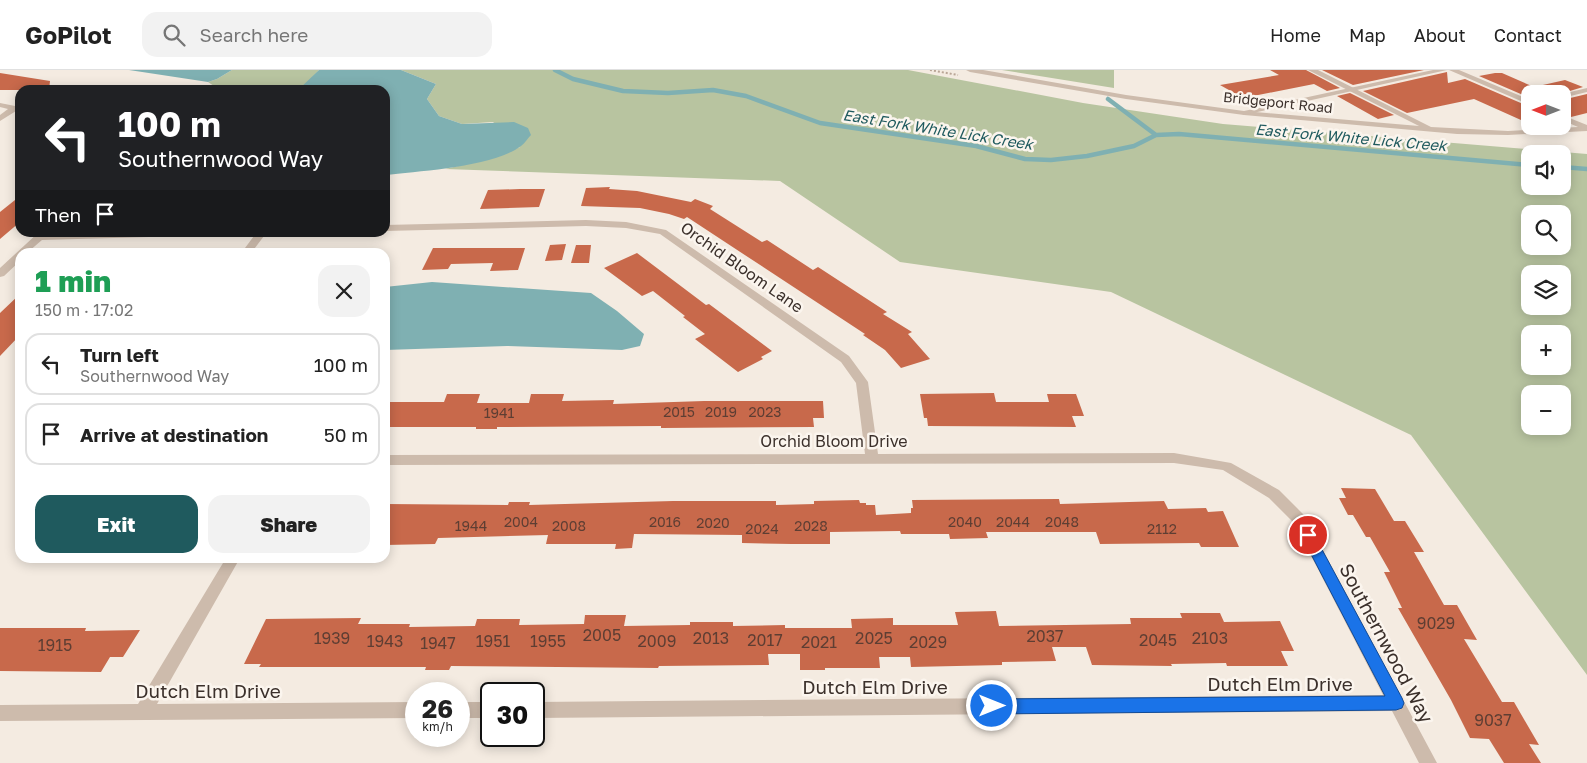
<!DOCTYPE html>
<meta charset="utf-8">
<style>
body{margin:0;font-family:"Golos Text",sans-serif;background:#f2f2f2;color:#222;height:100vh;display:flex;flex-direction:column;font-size:19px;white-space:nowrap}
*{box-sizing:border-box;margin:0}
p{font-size:16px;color:#767676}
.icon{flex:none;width:28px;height:28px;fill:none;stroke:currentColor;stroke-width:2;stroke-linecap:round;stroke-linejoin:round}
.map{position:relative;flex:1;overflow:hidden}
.drawer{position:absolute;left:15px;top:178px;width:375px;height:315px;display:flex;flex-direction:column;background:#fff;border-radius:15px;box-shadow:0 2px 12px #0003}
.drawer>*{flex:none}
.banner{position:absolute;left:15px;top:15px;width:375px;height:152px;border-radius:15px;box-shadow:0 2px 12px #0003;background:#202124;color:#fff;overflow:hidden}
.needle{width:32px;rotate:270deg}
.fabs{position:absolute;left:1521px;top:15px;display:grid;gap:10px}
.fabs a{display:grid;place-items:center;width:50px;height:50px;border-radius:10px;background:#fff;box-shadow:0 2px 12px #0003;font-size:25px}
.speed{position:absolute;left:405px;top:612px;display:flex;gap:10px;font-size:25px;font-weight:700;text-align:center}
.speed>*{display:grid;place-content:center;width:65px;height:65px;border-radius:50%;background:#fff;box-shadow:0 2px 12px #0003;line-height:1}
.speed small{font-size:12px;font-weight:400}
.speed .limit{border:2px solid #111;border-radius:8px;background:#fff;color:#111}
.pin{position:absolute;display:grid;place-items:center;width:42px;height:42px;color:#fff;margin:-21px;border:2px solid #fff;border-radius:50%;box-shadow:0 1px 5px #0007}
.me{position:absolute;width:55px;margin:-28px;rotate:90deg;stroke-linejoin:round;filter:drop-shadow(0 0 4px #0008)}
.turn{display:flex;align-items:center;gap:18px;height:105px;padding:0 20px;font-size:22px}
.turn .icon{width:65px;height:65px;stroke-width:2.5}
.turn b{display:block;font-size:35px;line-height:42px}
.then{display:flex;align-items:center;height:48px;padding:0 20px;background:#0003;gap:10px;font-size:19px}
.round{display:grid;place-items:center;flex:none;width:52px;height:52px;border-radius:15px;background:#f2f2f2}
.summary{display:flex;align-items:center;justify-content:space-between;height:85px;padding:0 20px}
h1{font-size:30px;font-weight:800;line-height:38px;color:#1e9e55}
.primary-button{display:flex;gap:10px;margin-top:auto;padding:10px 20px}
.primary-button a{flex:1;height:58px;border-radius:15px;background:#1f5a5e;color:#fff;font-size:20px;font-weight:800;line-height:58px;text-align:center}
.primary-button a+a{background:#f2f2f2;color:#222}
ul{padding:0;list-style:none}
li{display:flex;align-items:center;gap:15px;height:62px;margin:0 10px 8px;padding:0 10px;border:2px solid #e0e0e0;border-radius:15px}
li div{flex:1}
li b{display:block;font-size:19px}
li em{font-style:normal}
header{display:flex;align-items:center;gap:30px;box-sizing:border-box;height:70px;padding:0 25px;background:#fff;border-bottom:1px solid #e0e0e0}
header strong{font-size:24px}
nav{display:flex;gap:28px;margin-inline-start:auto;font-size:18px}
.search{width:350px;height:45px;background:#f2f2f2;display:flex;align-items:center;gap:12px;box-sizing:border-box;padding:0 18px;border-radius:15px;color:#767676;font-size:19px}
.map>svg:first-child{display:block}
.green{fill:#b8c4a0;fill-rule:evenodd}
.water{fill:#7fb0b2}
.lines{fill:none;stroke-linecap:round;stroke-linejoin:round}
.stream{stroke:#7fb0b2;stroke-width:4.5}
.building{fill:#c8694b}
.path{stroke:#b9a596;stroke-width:2;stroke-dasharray:2 2;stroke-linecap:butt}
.service{fill:#cdbbac;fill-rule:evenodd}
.minor{fill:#cdbbac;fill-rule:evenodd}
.tertiary{fill:#cdbbac;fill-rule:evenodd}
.route{fill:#1a73e8;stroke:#114b97}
.labels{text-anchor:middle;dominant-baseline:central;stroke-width:5;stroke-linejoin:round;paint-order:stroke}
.far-street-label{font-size:14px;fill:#3b302b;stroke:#fbf5ee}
.number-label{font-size:14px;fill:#5e3e33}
.far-water-label{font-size:15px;font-style:italic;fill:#1f5a5e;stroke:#fbf5ee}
.street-label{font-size:16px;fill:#3b302b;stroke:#fbf5ee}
.near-number-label{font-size:16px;fill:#5e3e33}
.near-street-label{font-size:19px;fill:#3b302b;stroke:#fbf5ee}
</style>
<header>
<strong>GoPilot</strong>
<div class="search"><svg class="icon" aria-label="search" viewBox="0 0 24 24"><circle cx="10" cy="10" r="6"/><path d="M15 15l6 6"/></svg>Search here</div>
<nav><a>Home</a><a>Map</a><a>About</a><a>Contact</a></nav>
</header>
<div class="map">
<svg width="1587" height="693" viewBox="0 0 1587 693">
<rect width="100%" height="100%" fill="#f4ebe1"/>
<!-- green -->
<path class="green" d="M232,0H319L301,20H227L217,18L208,12L217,9Z
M401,0H908L1083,33L1223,54L1587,84V605L1411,365L1111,222L900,192L780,111L445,99L493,88L520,77L493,52L462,54L439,46L427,29L436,14ZM1530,84H1562V116H1530ZM1530,144H1562V176H1530ZM1530,204H1562V236H1530ZM1530,264H1562V296H1530ZM1530,324H1562V356H1530Z
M1002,0H1114V18Z"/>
<!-- water -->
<path class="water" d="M129,0H232L217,9L208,12Z
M319,0H401L436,14L427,29L439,46L462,54L514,52L528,58L531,65C528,68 525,73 521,76C493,97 420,101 385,105V20H298Z
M432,212L591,223L617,241L644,264L640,276L622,280L507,276L385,280V217Z"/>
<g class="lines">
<!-- stream -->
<path class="stream" d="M555,0L573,9L623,21L668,23L713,20L746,26L820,53L976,76L1025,89L1051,90L1087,86L1134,76L1156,65L1179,64L1530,95
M1108,29L1156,65
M1562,97L1587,99"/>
</g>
<!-- building -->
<path class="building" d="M1270,0H1306L1340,18L1327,21L1314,14L1243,28L1220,15L1279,5Z
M1322,0H1424L1353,15Z
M1447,2L1448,13L1465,9L1530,37V54L1474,29L1407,43L1363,21Z
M0,3L50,11L49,20H0Z
M1495,3H1502L1534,17L1565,10L1583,17L1560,24H1530V28L1479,6Z
M1350,23L1394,45L1378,49L1337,26Z
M1587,24V43L1571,47L1562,43V30Z
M610,117L609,119L637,121L691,132L695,129L713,136L710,139L762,172L767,170L813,200L818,197L887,242L883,244L912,262L908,264L930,289L901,298L885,280L863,265L865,264L687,147L684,149L669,144L640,138L581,136L586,118Z
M520,119H545L539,137L480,139L488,120Z
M20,126V152L0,169V142Z
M566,174L562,190L545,191L550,175Z
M576,175H591L589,193H571Z
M433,178H525L518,200L490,201L493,193L451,194L448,199L422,200Z
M637,183L706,235L709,234L772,281L761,287L763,289L738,302L695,269L705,264L683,247L685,246L653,221L642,226L604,198Z
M20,224V265L0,286V243Z
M994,323L996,332H1049L1047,324H1076L1084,346H1072L1076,357L928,356L927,348H924L920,324Z
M447,324H480L477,333H529L531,324H564L562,331L614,330L613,334L704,331H823L824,348H813L814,357L661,358V356L497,357V359H476V357H385V332H444Z
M1341,418L1375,419L1394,451H1405L1424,482H1414L1444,535H1457L1477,570L1464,569L1502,632H1514L1539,675L1529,674L1541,693H1504L1489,669L1470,668L1451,630L1398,538H1402L1384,502H1390L1370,467H1366L1353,445H1348L1339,428H1346Z
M1059,429L1060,434L1164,431L1168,439L1206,438L1208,442L1223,441L1239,477H1201L1199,473L1100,474L1096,462H986L988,468L950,469L949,464H901L900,461L830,462V474H792L742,473V465L634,464L632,478L615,479L616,474H546L548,465L438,468L435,474L385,475V434L508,435L509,432H530L529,435L673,431H776V435L814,434V431L859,430L860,433H866V435H875L876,445L911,443V438H913L912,430Z
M996,541L999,556L1131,554L1130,548H1182L1180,543H1220L1224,552L1280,551L1294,581H1281L1288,596H1227L1226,593L1171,594L1172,596L1092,595L1086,577H1052L1056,591L1002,592V595L911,597L910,587H879L880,598H825V600H800V584H768L769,595L659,596L658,598L451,596L449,600H425L426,597H259L261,594H244L266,549L361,548L358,554H410L409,557L475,556L477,549H520L519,555L584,554L585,545H626L624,556L690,555V552H733V556L785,555V558H852L851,549L893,548V555H958L955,542Z
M0,558H86L85,561L140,560L123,587H110L101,602L0,601Z"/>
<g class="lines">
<!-- path -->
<path class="path" d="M930,0L958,5"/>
<!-- service -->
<path class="service" d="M1587,18V22L1562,28V24Z"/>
<!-- minor -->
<path class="minor" d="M1308,0H1318L1431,57L1508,61L1578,57L1562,50V45L1587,55V61L1508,65L1457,64L1244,45L1240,43L1244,41L1419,56Z
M1449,0H1459L1530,30V35Z
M0,33L20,37V41H16L0,51V45L8,39L0,37Z
M586,150L626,152L666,160L849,286L868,312L878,384L1174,383L1231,393L1279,420L1304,445L1437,693H1419L1392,641L534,648V632L1383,625L1294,453L1269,428L1223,400L1174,393L385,395V385L865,384L856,313L841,292L660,164L626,158L586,156L385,161V155Z
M39,162H50L49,164L225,162L220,165L42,170L28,182H20V191L4,206L0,207V198Z
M257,162H267L252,182H242Z
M226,488H240L157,634L416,632V648L0,651V635L138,634Z
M459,632H491V648H459Z"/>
<!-- tertiary -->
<path class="tertiary" d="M966,0H983L1126,25L1244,41L1433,0H1447L1244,45L1126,29L970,2Z"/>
</g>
<!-- route -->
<path class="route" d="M1308,460L1312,461L1402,628L1404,633L1402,638L1396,640L992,644L986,642L984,636L986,631L992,629L1385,626L1301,465L1303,461Z"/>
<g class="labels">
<!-- far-street labels -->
<g class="far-street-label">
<text transform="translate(1278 32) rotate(6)">Bridgeport Road</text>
</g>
<!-- number labels -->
<g class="number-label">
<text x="679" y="341">2015</text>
<text x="721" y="341">2019</text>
<text x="765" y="341">2023</text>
<text x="499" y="342">1941</text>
<text x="521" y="451">2004</text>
<text x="665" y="451">2016</text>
<text x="965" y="451">2040</text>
<text x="1013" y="451">2044</text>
<text x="1062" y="451">2048</text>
<text x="713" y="452">2020</text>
<text x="471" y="455">1944</text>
<text x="569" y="455">2008</text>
<text x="811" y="455">2028</text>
<text x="762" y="458">2024</text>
<text x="1162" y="458">2112</text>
</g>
<!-- far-water labels -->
<g class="far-water-label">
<text transform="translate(938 59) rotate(9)">East Fork White Lick Creek</text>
<text transform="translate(1351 67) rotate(5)">East Fork White Lick Creek</text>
</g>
<!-- street labels -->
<g class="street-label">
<text transform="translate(742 197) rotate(35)">Orchid Bloom Lane</text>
<text x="834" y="371">Orchid Bloom Drive</text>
</g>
<!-- near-number labels -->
<g class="near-number-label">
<text x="1436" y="553">9029</text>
<text x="602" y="565">2005</text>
<text x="1045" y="566">2037</text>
<text x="332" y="568">1939</text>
<text x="711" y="568">2013</text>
<text x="874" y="568">2025</text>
<text x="1210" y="568">2103</text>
<text x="765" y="570">2017</text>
<text x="1158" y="570">2045</text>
<text x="385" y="571">1943</text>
<text x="493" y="571">1951</text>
<text x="548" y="571">1955</text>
<text x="657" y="571">2009</text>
<text x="819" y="572">2021</text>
<text x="928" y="572">2029</text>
<text x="438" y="573">1947</text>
<text x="55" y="575">1915</text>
<text x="1493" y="650">9037</text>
</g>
<!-- near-street labels -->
<g class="near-street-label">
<text transform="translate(1387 573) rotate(62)">Southernwood Way</text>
<text x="1280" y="613">Dutch Elm Drive</text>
<text x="875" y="616">Dutch Elm Drive</text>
<text x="208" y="620">Dutch Elm Drive</text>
</g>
</g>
</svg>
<div class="fabs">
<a><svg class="needle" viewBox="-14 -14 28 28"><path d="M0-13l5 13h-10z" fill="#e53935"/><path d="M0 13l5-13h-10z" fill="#767676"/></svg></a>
<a><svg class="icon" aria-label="sound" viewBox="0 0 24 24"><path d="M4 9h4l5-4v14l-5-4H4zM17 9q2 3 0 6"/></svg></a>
<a><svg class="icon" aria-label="search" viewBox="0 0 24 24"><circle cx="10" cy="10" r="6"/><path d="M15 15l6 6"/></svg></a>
<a><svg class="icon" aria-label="layers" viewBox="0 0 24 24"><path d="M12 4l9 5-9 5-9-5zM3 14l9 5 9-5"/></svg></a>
<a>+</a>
<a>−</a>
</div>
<div class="speed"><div>26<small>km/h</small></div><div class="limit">30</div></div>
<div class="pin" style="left:1308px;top:465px;background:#d93025"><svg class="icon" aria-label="arrive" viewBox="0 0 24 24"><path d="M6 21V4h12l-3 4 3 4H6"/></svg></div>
<svg class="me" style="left:992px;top:636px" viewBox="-20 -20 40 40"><circle r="17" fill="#1a73e8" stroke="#fff" stroke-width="3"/><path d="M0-11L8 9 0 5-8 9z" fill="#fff"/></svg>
<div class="banner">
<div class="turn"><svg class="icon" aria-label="left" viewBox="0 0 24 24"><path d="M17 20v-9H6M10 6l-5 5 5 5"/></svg><div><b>100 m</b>Southernwood Way</div></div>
<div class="then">Then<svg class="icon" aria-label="arrive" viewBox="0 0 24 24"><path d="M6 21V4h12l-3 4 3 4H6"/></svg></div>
</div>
<section class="drawer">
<div class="summary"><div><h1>1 min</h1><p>150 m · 17:02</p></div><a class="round"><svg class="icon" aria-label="close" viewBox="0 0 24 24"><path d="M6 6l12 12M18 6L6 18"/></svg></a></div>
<ul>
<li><svg class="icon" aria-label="left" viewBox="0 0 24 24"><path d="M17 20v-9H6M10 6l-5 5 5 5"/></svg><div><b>Turn left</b><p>Southernwood Way</p></div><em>100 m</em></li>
<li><svg class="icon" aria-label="arrive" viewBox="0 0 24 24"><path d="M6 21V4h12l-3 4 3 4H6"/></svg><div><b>Arrive at destination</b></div><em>50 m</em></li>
</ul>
<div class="primary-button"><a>Exit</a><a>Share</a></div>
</section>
</div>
